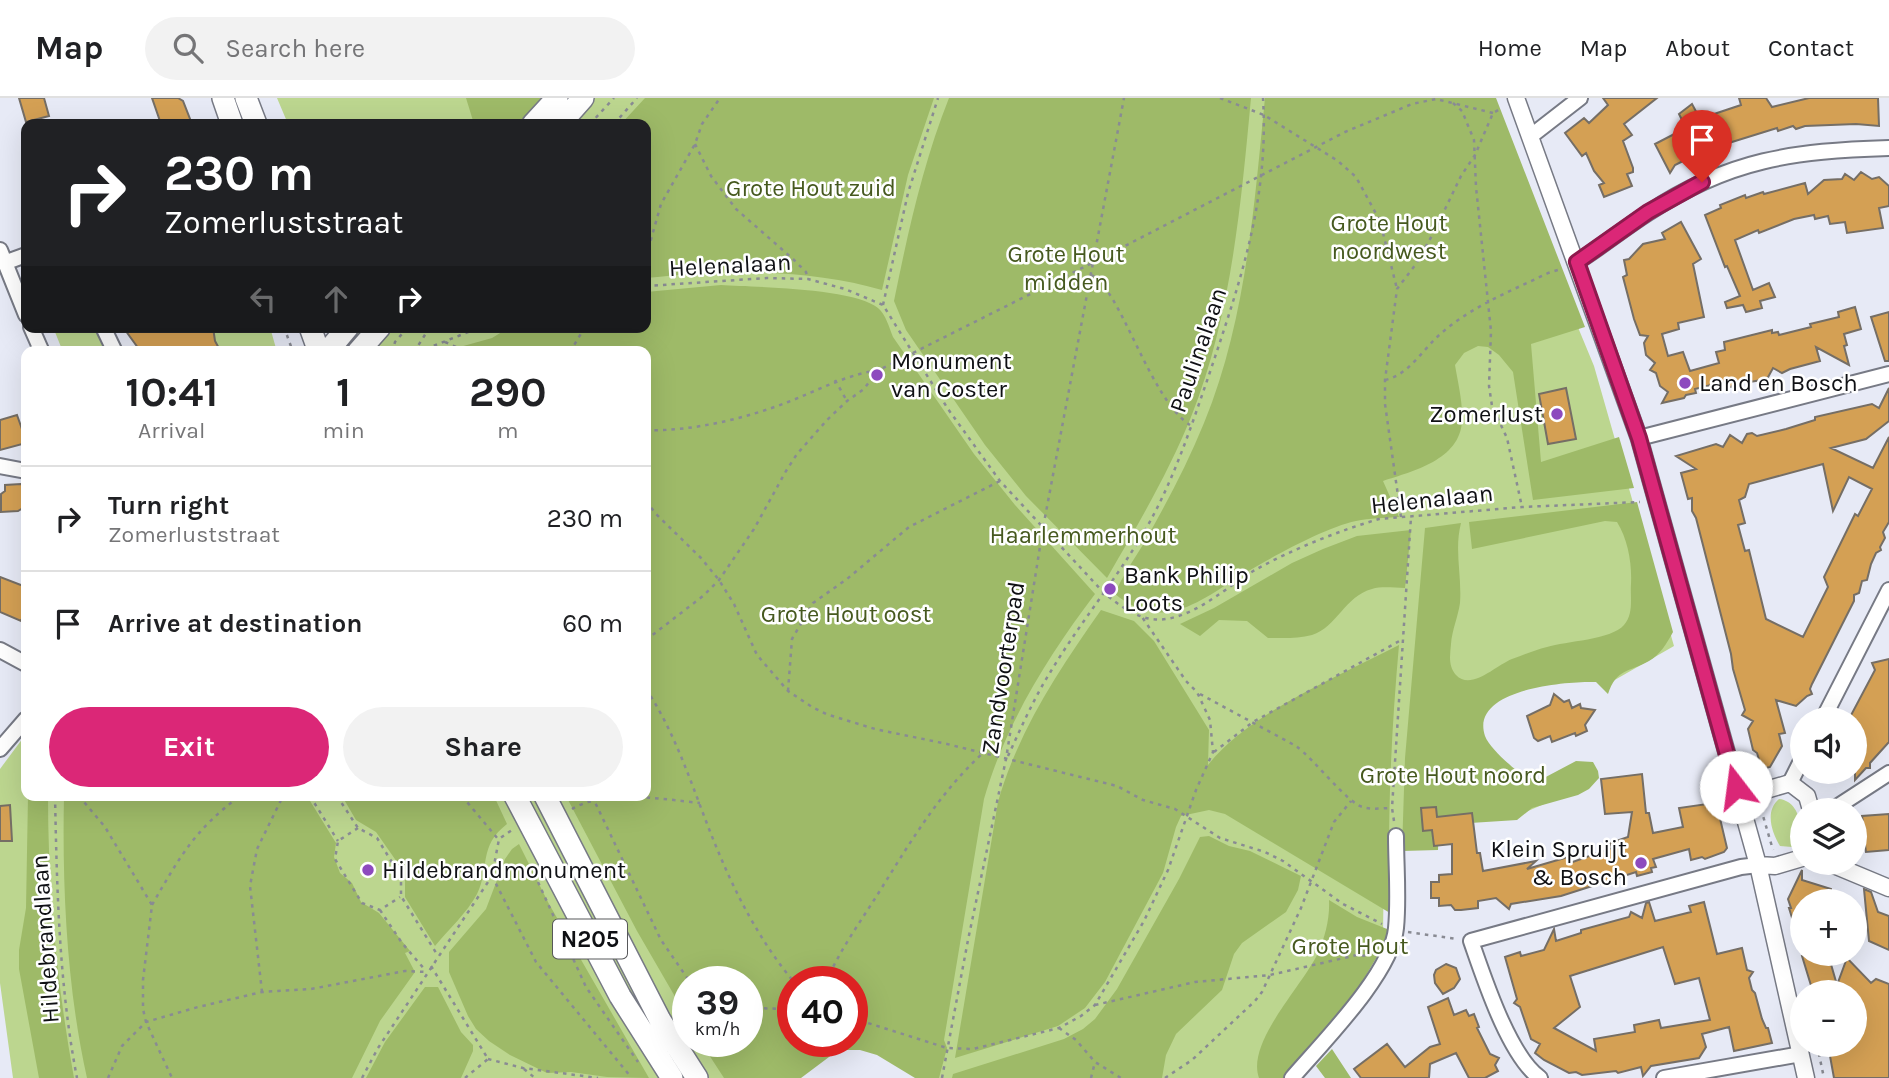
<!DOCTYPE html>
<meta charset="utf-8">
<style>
body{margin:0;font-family:Karla,sans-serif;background:#f2f2f2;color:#202124;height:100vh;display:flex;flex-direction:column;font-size:26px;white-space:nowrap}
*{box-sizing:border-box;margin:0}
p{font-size:23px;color:#757577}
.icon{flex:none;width:38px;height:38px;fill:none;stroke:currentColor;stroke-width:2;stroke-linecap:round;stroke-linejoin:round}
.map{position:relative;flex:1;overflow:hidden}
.side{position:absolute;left:21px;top:248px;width:630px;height:455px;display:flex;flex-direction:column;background:#fff;border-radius:14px;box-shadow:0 7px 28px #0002}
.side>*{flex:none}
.top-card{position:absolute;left:21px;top:21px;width:630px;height:214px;border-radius:14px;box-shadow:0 7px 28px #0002;background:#202124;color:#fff;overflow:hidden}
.tools{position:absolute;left:1790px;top:609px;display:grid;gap:14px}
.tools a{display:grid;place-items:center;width:77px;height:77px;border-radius:50%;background:#fff;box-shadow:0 7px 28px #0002;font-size:35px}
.speed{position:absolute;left:672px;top:868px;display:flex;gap:14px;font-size:35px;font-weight:700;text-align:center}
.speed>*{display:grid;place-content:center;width:91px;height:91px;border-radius:50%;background:#fff;box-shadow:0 7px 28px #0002;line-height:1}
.speed small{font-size:18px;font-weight:400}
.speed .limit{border:10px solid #d22;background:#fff;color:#111}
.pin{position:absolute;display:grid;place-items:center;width:60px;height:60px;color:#fff;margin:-72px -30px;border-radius:50% 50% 50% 0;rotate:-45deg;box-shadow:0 0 7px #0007}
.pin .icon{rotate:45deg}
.me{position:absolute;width:77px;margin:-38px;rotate:345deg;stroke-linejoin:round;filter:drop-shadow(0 0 5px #0008)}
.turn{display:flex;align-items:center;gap:24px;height:147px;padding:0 28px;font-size:32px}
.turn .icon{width:91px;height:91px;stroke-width:2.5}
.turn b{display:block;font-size:49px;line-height:60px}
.lanes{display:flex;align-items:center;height:66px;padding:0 28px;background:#0003;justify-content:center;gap:35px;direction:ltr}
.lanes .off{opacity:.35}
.eta{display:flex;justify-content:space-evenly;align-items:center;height:119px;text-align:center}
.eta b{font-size:42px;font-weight:700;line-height:49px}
.cta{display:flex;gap:14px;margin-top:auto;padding:14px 28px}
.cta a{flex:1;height:80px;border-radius:42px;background:#db2777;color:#fff;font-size:28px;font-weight:700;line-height:80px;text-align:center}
.cta a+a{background:#f2f2f2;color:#202124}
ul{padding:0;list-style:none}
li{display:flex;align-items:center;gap:21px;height:105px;padding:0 28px;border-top:2px solid #e0e0e0}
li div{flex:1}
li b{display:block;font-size:26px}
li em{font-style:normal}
header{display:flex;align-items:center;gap:42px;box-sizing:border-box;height:98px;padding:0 35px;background:#fff;border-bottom:2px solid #e0e0e0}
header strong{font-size:33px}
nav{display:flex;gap:38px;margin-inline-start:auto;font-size:24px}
.search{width:490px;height:63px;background:#f2f2f2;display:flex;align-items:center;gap:18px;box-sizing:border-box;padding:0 24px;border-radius:38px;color:#757577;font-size:26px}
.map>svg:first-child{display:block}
.green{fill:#bcd68f;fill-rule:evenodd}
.forest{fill:#9eba68;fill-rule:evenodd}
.building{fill:#d4a054;stroke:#756e65;stroke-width:2;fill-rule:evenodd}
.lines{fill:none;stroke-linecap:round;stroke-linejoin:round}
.minor-casing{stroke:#777a85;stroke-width:18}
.tertiary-casing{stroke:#777a85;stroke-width:19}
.primary-casing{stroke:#777a85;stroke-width:24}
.path{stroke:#898b93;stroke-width:2.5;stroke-dasharray:3.5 5;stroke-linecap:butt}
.minor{stroke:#fff;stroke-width:14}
.tertiary{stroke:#fff;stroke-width:16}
.primary{stroke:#fff;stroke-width:21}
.route-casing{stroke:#8e194d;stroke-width:18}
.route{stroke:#db2777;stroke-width:12}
.poi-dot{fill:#8d4abe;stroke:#fff;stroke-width:2.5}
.labels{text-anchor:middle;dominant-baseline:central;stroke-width:5;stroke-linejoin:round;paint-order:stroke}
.shield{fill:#fff;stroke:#57585a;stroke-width:2}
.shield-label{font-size:23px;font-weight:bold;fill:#0f1014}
.park-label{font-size:24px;fill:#46591f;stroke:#fff}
.street-label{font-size:24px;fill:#0f1014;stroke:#fff}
.poi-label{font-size:24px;fill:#0f1014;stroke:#fff;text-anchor:start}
</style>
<header>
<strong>Map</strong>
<div class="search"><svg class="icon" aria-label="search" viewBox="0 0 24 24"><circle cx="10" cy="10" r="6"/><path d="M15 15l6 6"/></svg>Search here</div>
<nav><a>Home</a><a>Map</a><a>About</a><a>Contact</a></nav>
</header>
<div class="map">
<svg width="1889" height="980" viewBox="0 0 1889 980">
<rect width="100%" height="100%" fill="#e7eaf6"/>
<!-- green -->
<path class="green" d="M277,0H467L477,26H288Z
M470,0H1483L1594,268L1674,548L1606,587L1590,580L1516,588L1487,607L1478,636L1521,682L1583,689L1514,719L1429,728L1428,747L1384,754L1383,838L1283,980H922L865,946L819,956L793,980H13L0,885V671L26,636V698H646V254H359L348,229H646V26H478ZM688,884H747V943H688ZM793,884H852V943H793Z
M53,229H93L109,254H63Z
M215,229H270L277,254H222L213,242Z
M1779,701C1801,703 1806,736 1792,749L1780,748C1771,733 1765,713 1779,701Z"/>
<!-- forest -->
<path class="forest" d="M466,0H544L520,26H474Z
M645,0H934L908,77L882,192C808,170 721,172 646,180V26H621Z
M949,0H1251C1241,107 1231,219 1191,319C1168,376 1137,428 1107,480L1026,398L985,347L906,232L894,203C908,134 923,65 949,0Z
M1265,0H1496L1585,229L1531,246L1541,364L1619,339L1634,390L1533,402L1513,274L1499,257L1488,249L1478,248L1464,255L1455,267C1458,285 1463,305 1462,323C1460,362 1413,373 1383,383L1399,419C1384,420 1370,420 1356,423C1324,430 1274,458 1245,475C1223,488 1199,507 1174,513C1153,518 1130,509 1115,496C1122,478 1134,462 1144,445C1166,406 1187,367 1204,325C1246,223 1254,109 1265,0Z
M721,187C754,189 855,190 878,210C886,217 889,229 893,239L974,356L1015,407L1095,496C1048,558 1005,627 984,701L944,942L947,950L939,980H915L877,957L860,952H845L833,956L801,980H724L700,943H747V884H688V921L637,833L566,698H646V254H442L492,240L510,229H646V194ZM793,884H852V943H793Z
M1637,404L1673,534C1667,545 1660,557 1649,563C1628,575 1617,570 1608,596L1596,584C1569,583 1469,590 1485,638C1490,651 1514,671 1526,680L1542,681L1576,663L1593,664L1598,673L1599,680L1589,691L1578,697L1532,710L1517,722L1439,727L1438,752L1402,753L1405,660L1425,430L1461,425C1454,452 1462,477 1460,505C1458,519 1452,532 1451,546C1450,557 1448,568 1456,577C1471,593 1495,568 1512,561C1523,557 1535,552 1547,549C1566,543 1611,542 1624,527C1634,515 1630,500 1631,486C1632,465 1628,442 1617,424L1605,423L1472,451L1469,424Z
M1411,432L1405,490C1394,490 1382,488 1372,491C1345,498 1337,529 1312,537C1298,541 1282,540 1268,540L1247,523L1219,522L1200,538L1180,526L1214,510L1292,465L1323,451L1357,438Z
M1101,512L1134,523L1154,543L1209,632L1208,667C1251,613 1338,579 1399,547C1391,636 1387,725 1390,815L1225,716L1209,712L1181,718L1176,729L1163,775L1105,884L1085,910L1058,928L955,960L998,704C1018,633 1059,572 1101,512Z
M28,698H48C48,793 57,887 74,980H39L19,871V852L26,810Z
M64,698H307L336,745L334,759L340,775L352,785L361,804L379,815L410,853L405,855L415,874L380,923L352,980H87C67,891 62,790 64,698Z
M342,698H494L507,726C478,748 490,770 477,796C467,815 448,832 435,848L405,799V781L397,764L376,734L356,722Z
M1209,738L1229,748L1250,753L1301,778L1298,792L1286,814L1242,845L1234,856L1222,892L1176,936L1166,957L1162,980H952L953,976L1064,941L1083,931L1095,921L1117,891L1179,781L1200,739Z
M519,746L549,806L649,980L607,979L571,974L547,975L510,957L489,943L476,931L468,918L449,874V854L486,811L505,761L512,751Z
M1329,802L1357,819L1392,833L1354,898L1287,980H1259C1246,944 1302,889 1318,855C1325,839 1330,820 1329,802Z
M425,889H438L461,934L473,947V953L461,980H366L385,944Z
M1332,951L1351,980H1325L1316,968Z"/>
<!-- building -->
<path class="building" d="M19,0H44L49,18L26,24Z
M152,0H178L183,3L192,26H161Z
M1603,0H1657L1624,26L1632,37L1623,43L1633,70V74L1627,76L1632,88L1604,99L1599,87L1604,85L1594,73L1586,55L1582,58L1565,35L1584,20L1589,25L1608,7Z
M1739,0H1766L1772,9L1809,0H1878L1879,28L1856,26L1805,28L1796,31L1793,28L1778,33L1777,30L1703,53L1675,67L1670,75L1655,46L1686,30L1679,16L1692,6L1699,19L1708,18L1741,7Z
M1861,74L1872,81L1879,79L1889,88V108L1879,110L1883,130L1847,135L1845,124L1830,126L1828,118L1815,121L1814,117L1794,121L1759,135L1758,132L1735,142L1753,192L1769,185L1775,199L1760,203L1762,210L1746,214L1743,207L1727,210L1725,204L1740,198L1727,168L1725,169L1705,117L1721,110L1720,107L1745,97L1746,100L1763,94L1764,96L1805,85L1808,96L1824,82L1842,81L1845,76L1854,82Z
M1681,124L1701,161L1693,166L1704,219L1678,225L1679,231L1662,236L1668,258L1683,254L1690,273L1719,265L1716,254L1725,252L1724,244L1772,232V235L1778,234L1779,237L1811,229L1810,226L1839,219L1838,214L1855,209L1861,231L1844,236L1847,247L1844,248L1849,267L1816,249L1820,263L1790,271L1782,275L1773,270L1767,281L1750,284L1747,282L1737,284L1731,289L1725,288L1723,284L1695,291L1696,295L1686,297L1684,300L1662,305L1668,294L1660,288L1656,275L1650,272L1655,265L1646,257L1644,245L1648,238L1640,237L1634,221L1623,179L1627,177L1624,162L1629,161L1643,146L1665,141L1662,135Z
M1889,214V263H1885L1871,219Z
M123,229H213L215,243L221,254H141Z
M1566,290L1576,341L1548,346L1539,296Z
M1889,290V323L1866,341L1831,350L1873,370L1889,339V424L1883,434L1885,440L1880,449L1881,452L1876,455L1871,466L1867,482L1862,483L1859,495L1854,497V503L1812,586L1810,591L1812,596L1807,598L1796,608L1776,602L1785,635L1779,636L1782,648L1770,669L1762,671L1757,655L1753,652L1748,631L1753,623L1742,617L1745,612L1733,571L1731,556L1696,420L1692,413V400L1688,401L1681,375L1696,371L1676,358L1716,346L1723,349L1730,337L1742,345L1747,336L1752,335L1757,338L1786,331L1815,322V319L1872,306L1879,310ZM1823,366L1833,413L1849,379L1872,391L1858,418L1855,416L1824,479L1828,489L1803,539L1766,521L1749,452L1745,453L1738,427L1745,425L1739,402L1745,399L1749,386Z
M17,317L22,331L26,330V345L0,352V322Z
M21,386L26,388V407H23V410L18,413L1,414V396L5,393V387Z
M0,479L26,489V512L21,523L0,514Z
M1889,561V644L1870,665V670H1866L1855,682V621H1849L1875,572L1872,565Z
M1554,596L1564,604L1569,602L1572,610L1580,606L1581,610L1595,612L1585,627L1587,633L1576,638L1575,635L1552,644L1550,638L1538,643L1534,640L1527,618L1550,607Z
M1642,676L1646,715H1649L1653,735L1683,729L1679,710L1714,705L1718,712L1727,750L1724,754L1705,761L1702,759L1691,762L1689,751L1653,761L1656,769L1651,770L1652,774L1637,778L1636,774L1561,798L1511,806L1509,811L1496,800L1478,803V810L1461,812H1455L1451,807L1439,808V800H1431V784H1439V777L1452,776V746L1434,748L1432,732L1423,733L1421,710L1436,709L1437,719L1472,715L1477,755H1480L1483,773L1536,763L1527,771L1568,759L1570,765L1612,750L1610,745L1628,739L1632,714L1605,716L1601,681Z
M10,707L12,743H0V708Z
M1889,716V752L1866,754L1865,747H1860L1857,725H1863L1862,718Z
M1802,772V782L1831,791V803H1802V838L1798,839L1789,810H1791L1788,801Z
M1864,791L1871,794L1878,814L1889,818V852L1869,843Z
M1649,804L1655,823L1691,814L1689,808L1704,804L1717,856L1742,850L1747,872L1753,874L1749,880L1752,892L1755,895L1762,921L1766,930H1768L1772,945L1734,953L1729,929L1702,936L1706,949L1699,960L1651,968L1643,978L1641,969L1618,975L1616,973L1582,977L1576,974L1569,975L1544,962L1535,955L1540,946L1531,941L1520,909L1514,905L1517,901L1505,859L1520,854L1521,858L1544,852L1554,831L1556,843L1581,835V832L1629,819L1631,814L1642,820L1646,805ZM1663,849L1675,886L1699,880L1710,922L1661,930L1659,922L1634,927L1635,934L1594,941L1596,953L1554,930L1580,909L1570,878Z
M1809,856H1828L1837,887L1847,860L1871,885L1876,881L1889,886V980H1834L1828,947H1855V894H1813L1802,858Z
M1446,866L1456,870L1460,881L1454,890L1443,896L1435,885L1434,877L1436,872Z
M1448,900L1454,917L1466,912L1469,918L1474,916L1479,929L1477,930L1490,956L1499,960L1495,967L1498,973L1485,980H1469L1456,955L1430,966L1429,980H1361L1354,971L1387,946L1405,969L1430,949L1440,946L1428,909Z"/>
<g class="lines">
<defs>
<path id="minor" d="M1531,38L1580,0
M0,152L26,217
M1577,164C1601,149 1623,131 1648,115C1729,61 1794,53 1889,50
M4,165L26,157
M31,229L42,254
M103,229L115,254
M1639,340L1889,276
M0,368L26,373
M0,552L26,566
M1823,621L1889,492
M0,651L26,621
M1790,685L1802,661
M1832,712L1889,675
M1292,980C1322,945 1392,875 1396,830C1399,800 1396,768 1396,738
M1540,980C1509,958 1484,880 1471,843L1741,769L1758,767
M1664,980L1801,956"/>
<path id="tertiary" d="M1516,0L1639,340L1758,767L1806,980
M1739,700L1790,685L1807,698L1811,712
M1829,765L1889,790
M1758,767L1775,768L1802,760"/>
<path id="primary" d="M223,0L232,26
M246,0L256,26
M533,26L557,0
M560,26L583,0
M310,229L319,254
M327,254L348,229
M358,254L380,229
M515,698L620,898L672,980
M545,698L660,922L697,980"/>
</defs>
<!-- minor casing -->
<use href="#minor" class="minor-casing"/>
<!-- tertiary casing -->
<use href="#tertiary" class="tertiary-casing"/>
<!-- primary casing -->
<use href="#primary" class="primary-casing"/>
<!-- path -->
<path class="path" d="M1220,0L1264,17L1338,63L1356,79L1380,123L1397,191
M1453,5L1462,13L1474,42L1476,89L1491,233L1489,288L1492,308L1507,340L1522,409
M590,26L614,0
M614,26L637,0
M695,46L711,78L736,111L793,161L806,174L808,181
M646,159L661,106L695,46L702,26L720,0
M1091,177C1120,189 1149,300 1190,327
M646,188L767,180L808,181L845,191L883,207L948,311L1000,383L1104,495C1121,509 1143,525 1166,521C1199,516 1228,488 1255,472C1293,451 1338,433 1379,421L1522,409L1640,404
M883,207L908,95L938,0
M284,229L293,254
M445,244L467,254
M392,254L395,244L408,229
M414,254L430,229
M418,254L481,229
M570,254L585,229
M835,282L847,303
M1385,282C1406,278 1421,255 1435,241C1467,210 1509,194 1548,175L1561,171
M646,332C690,334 747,320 788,304C819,292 845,277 879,272L1094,164L1345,34L1412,6L1436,1L1493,15
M646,403L656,416L701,460L719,482L734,506L757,557L788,593L812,609L826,616L875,631L947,646L1117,688L1143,702L1175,711L1220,740L1265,754L1283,763L1343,806L1382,826
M1401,419L1385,306V282L1397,191L1416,166L1434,134L1461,78L1475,57L1493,15L1502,10
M646,542L703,498L719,482L754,431L786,373L797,356L827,322L847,303L864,291L878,272
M646,591C679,640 695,699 718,753C737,799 762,846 794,884
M788,593L792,541L813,505L847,481L909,429L1000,383
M1200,596L1296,648C1314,661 1348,706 1363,709C1372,712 1383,710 1392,710
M1214,654L1253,624L1403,541
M1008,658C1021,630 1034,600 1051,573C1081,523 1119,478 1148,427C1175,379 1192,326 1210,274C1241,181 1269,101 1263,0
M55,698C57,793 59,887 77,980
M79,698L105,729L152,807L143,882V911L146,924L172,980
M310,698L338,743
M337,698L358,730L377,740L401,779V798L438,858
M462,698L498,741
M592,698L661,842L690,884
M572,711C605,691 662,701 700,705
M1761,711L1773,752
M1394,723L1392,710L1411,419
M358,730L338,743L335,761L362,805L380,812L400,799
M492,778L536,864L631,979
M538,784L586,889L638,964
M152,807C179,760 195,731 240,698
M380,812L402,845L426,873
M1408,834L1457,841
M431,868L488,961
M826,884C839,854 858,827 876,799C908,748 938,696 983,655
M262,894L250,788L257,751L283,698
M1095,907L1195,884L1270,877L1357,857L1369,858
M747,910L793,911
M852,920L947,950L973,951L1059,930L1081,918L1095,907L1144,823L1168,772L1196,692L1213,654L1210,622L1197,594L1186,583L1142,519
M1059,930L1076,942L1095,964L1121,980
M1817,947L1824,980
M488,961L523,970L598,980
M524,971L535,980
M108,980L122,948L146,924L198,909L262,894L311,891L405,873L427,874
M362,980L378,950L492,778L499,741L512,732
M465,980L488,961
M942,980L968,842L1006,661L1043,430L1124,0
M1091,980L1095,964
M1165,980L1192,962L1255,903L1262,894L1301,810L1334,724L1351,703"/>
<!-- minor -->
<use href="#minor" class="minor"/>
<!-- tertiary -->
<use href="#tertiary" class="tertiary"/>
<!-- primary -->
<use href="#primary" class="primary"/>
</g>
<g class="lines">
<defs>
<path id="route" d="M1702,84L1648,114L1577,164L1639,340L1736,689"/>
</defs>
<!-- route casing -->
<use href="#route" class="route-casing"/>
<!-- route -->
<use href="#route" class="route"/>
</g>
<!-- markers -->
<g class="poi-dot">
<circle cx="877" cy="277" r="7"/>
<circle cx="1685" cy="285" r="7"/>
<circle cx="1557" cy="316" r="7"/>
<circle cx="1110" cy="491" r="7"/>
<circle cx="1641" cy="765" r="7"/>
<circle cx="368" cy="772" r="7"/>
</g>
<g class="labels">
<!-- shield labels -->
<rect class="shield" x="553" y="821.5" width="74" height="39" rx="5"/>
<g class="shield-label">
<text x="590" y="841">N205</text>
</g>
<!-- park labels -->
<g class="park-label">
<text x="811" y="90">Grote Hout zuid</text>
<text x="1389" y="125">Grote Hout<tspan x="1389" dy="28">noordwest</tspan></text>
<text x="1066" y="156">Grote Hout<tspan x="1066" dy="28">midden</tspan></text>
<text x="1083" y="437">Haarlemmerhout</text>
<text x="846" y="516">Grote Hout oost</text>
<text x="1453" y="677">Grote Hout noord</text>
<text x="1350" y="848">Grote Hout</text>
</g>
<!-- street labels -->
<g class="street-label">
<text transform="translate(730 167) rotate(-3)">Helenalaan</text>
<text transform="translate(1198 252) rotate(-71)">Paulinalaan</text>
<text transform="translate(1432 401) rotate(-6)">Helenalaan</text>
<text transform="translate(1003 570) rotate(-81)">Zandvoorterpad</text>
<text transform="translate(45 841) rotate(-94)">Hildebrandlaan</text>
</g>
<!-- poi labels -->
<g class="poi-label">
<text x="891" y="263">Monument<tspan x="891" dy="28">van Coster</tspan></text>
<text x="1699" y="285">Land en Bosch</text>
<text x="1543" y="316" text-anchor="end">Zomerlust</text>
<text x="1124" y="477">Bank Philip<tspan x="1124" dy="28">Loots</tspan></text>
<text x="1627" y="751" text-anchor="end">Klein Spruijt<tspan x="1627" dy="28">&amp; Bosch</tspan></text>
<text x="382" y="772">Hildebrandmonument</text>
</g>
</g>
</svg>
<div class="tools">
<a><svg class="icon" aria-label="sound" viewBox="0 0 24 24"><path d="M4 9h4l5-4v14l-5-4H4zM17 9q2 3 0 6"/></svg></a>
<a><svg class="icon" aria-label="layers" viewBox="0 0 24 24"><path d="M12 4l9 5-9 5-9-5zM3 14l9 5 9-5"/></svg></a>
<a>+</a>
<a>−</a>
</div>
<div class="speed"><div>39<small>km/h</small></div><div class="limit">40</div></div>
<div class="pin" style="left:1702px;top:84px;background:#d93025"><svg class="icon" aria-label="arrive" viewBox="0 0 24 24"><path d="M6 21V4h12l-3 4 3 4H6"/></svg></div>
<svg class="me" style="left:1736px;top:689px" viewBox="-20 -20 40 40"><circle r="19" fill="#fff"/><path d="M0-13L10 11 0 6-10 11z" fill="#db2777"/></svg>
<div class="top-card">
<div class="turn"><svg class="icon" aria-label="right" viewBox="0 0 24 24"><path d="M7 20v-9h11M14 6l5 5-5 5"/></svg><div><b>230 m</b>Zomerluststraat</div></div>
<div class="lanes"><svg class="icon off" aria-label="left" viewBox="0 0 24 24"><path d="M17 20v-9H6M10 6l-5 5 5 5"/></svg><svg class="icon off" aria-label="ahead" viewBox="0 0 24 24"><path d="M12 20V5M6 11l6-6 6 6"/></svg><svg class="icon" aria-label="right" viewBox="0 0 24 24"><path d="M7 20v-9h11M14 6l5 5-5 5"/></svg></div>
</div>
<section class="side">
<div class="eta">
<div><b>10:41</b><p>Arrival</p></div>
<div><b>1</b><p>min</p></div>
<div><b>290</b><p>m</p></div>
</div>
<ul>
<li><svg class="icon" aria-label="right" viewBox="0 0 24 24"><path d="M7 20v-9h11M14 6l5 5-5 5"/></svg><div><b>Turn right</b><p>Zomerluststraat</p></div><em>230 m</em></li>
<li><svg class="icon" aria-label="arrive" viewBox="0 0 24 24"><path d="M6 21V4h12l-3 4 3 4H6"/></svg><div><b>Arrive at destination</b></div><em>60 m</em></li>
</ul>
<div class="cta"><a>Exit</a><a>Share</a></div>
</section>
</div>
